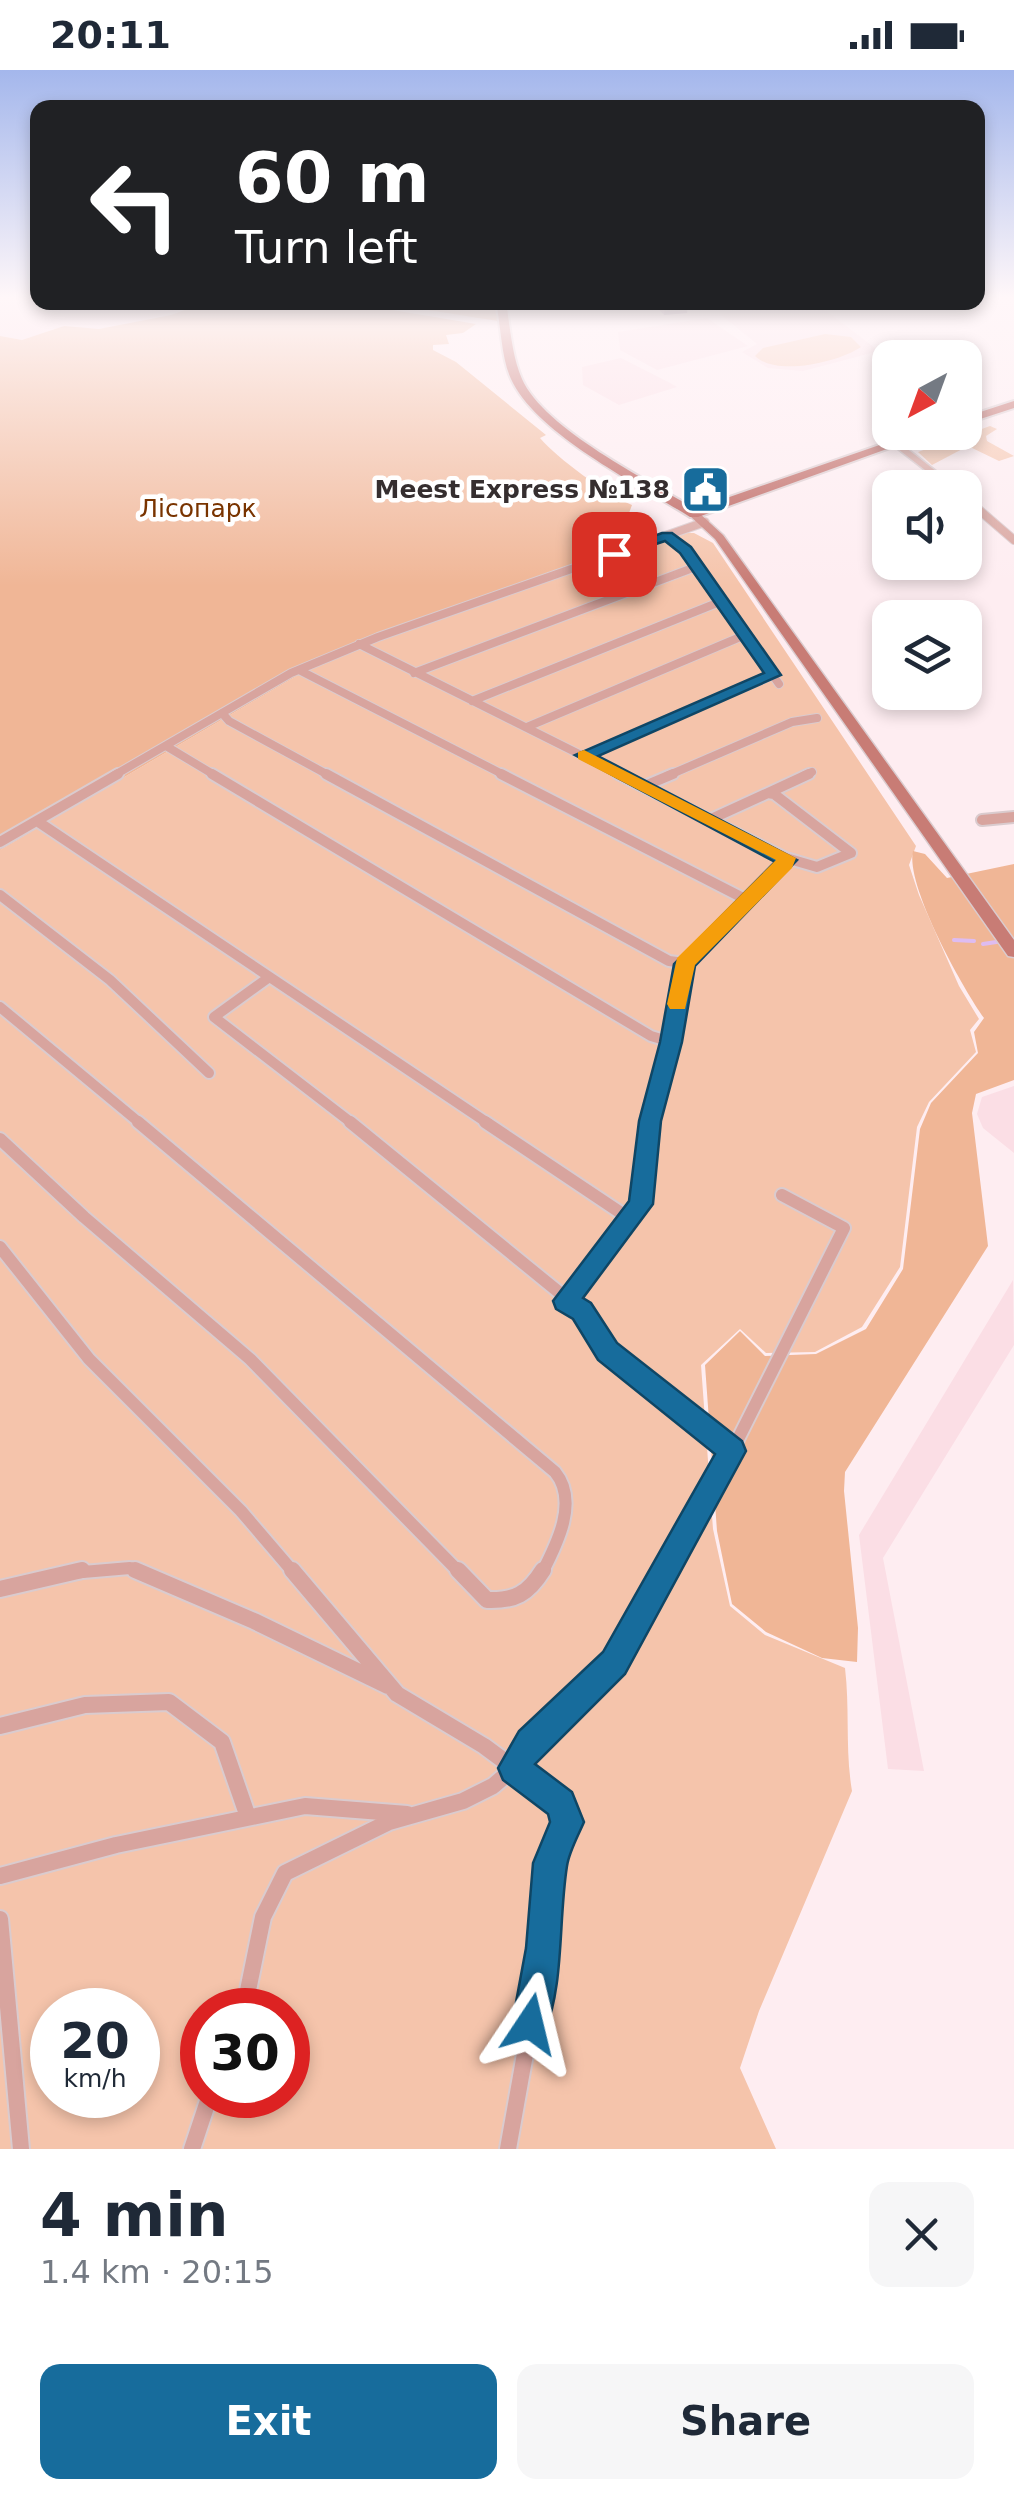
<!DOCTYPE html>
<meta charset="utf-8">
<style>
body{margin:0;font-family:"DejaVu Sans",sans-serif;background:#f6f6f7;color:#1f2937;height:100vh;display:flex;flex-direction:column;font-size:38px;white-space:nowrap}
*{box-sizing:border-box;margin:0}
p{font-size:32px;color:#747a83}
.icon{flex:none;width:55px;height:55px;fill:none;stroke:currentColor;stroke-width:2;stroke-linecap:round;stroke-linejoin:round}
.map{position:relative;height:2079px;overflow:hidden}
.details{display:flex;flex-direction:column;background:#fff;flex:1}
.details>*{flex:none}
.banner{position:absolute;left:30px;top:30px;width:955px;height:210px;border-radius:20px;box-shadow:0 5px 15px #0003;background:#202124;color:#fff;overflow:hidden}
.needle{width:65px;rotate:221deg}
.tools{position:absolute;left:872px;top:270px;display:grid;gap:20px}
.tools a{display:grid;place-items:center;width:110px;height:110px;border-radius:20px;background:#fff;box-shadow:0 5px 15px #0003;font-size:50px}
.speed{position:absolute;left:30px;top:1918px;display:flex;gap:20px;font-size:50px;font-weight:700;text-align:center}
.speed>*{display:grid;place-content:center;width:130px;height:130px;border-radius:50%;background:#fff;box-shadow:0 5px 15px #0003;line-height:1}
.speed small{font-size:25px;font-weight:400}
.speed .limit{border:15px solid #d22;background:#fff;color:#111}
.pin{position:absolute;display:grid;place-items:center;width:85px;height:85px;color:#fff;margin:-42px;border-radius:20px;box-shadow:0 5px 15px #0006}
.me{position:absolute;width:110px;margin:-55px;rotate:10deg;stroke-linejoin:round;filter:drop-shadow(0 0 8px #0008)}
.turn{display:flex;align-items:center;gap:35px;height:210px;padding:0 40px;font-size:45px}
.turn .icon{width:130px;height:130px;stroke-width:2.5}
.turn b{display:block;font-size:70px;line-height:85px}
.round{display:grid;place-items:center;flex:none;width:105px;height:105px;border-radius:20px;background:#f6f6f7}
.overview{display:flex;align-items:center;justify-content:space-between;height:170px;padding:0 40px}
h1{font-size:60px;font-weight:700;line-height:75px}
.action{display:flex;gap:20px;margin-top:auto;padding:20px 40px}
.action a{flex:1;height:115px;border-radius:20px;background:#176c9c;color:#fff;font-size:40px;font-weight:700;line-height:115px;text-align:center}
.action a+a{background:#f6f6f7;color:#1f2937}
.status{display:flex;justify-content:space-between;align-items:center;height:70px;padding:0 50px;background:#fff;direction:ltr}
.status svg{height:28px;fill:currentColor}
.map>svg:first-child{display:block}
.built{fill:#fbdee5}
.green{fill:#f5c4ab;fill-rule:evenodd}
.forest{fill:#f0b696}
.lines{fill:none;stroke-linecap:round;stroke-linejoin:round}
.stream{stroke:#debcf1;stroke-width:4}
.street-far4-casing{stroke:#dacbce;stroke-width:9}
.street-far3-casing{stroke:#dacbce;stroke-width:10}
.street-far2-casing{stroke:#dacbce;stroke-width:14}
.street-far1-casing{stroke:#dacbce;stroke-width:16}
.street-casing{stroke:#dacbce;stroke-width:20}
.secondary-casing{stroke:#dacbce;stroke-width:3}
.primary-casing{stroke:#dacbce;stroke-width:4}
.street-far4{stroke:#d8a49e;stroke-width:6}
.street-far3{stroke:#d8a49e;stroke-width:8}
.street-far2{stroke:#d8a49e;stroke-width:10}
.street-far1{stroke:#d8a49e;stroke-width:12}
.street{stroke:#d8a49e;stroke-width:16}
.secondary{fill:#c87c75;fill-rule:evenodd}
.primary{fill:#ba5e58;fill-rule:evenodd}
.wall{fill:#d6a7c8}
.shaded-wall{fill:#ae88a3}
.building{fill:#f9c2e9;stroke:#ae88a3;stroke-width:2.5}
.route{fill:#176c9c;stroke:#0f4665;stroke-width:2.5}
.slow{fill:#f59e0b}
.labels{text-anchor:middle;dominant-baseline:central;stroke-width:9;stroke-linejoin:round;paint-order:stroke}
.far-poi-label{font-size:25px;font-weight:bold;fill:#352e2f;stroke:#fff;text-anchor:end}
.far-park-label{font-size:25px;fill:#793400;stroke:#fff}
</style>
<div class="status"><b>20:11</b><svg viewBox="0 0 49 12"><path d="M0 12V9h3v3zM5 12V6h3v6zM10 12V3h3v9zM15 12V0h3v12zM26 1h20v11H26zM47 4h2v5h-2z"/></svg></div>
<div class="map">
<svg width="1014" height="2079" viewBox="0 0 1014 2079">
<rect width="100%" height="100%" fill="#feedf1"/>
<!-- built -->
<path class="built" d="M7,225H37L38,232L177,233L189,237L18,288L0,278V227Z
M770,233H816L879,281L803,301L768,298L742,282L757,274L720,244Z
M707,248L748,276L657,300L620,280L618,262Z
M621,288L672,314L677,317L619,335L583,315L582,297Z
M1014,1016V1083L983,1058L977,1044L982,1027Z
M1013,1210L1014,1275L883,1488L924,1701L888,1699L859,1465Z"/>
<!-- green -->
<path class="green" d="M825,264L851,267L861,277C839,292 776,307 755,286L763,278Z
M990,356L997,359L986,366L987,371L1014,386L999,391L968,376L932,395L918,382Z
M682,463H694L713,473L916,776L909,795L919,825L959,916L979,949L970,960L976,982L929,1032L917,1057L900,1197L862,1257L815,1282L766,1283L740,1259L701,1295L713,1459L730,1536L765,1565L845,1598C850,1640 845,1680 852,1721L759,1941L740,1998L776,2079H0V780L300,604L366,574ZM52,1940H138V2025H52ZM202,1940H288V2025H202Z"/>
<!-- forest -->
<path class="forest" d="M206,232L351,233L476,254L463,263L446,265L449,274L433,275V280L456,292L546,365L540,368C557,388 607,425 632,435L629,443L607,444L593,449L602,458L604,471L636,470L634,474L366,574L300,604L0,780V266L22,270L64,256L99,259L171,245Z
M383,233H495L498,251Z
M913,781L925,784L947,808L1014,794V1010L976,1024L972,1043L988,1176L845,1402L844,1421L858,1558L857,1592L822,1588L766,1562L732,1534L717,1461L705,1295L740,1261L765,1286L816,1284L866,1259L903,1199L920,1059L931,1033L978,983L974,962L984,948C963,919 905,815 913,781Z"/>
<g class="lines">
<!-- stream -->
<path class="stream" d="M954,870L974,871
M983,874L1003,871"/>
<defs>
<path id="street-far4" d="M895,373L953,418
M965,428L974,436"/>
<path id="street-far3" d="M971,433L1014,470
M667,466L685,480L779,614
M359,574L623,706
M299,600L506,706
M414,603L698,496
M472,631L722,531
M222,643L229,651L330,706
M527,657L745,565
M166,676L216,706
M584,685L773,605
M113,706L291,603L378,567L705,452
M667,706L792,652L817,648
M803,706L812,702"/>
<path id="street-far2" d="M212,704L651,966L671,972
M326,704L669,891L685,893
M501,704L745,829
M618,704L786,788L817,797L851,783L774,724L768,723L711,749
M647,715L673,704
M768,723L809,704
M982,750L1014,747
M37,751L489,1054
M0,772L118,704
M0,825L110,910L209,1003
M268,908L214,947L353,1054
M0,937L141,1054
M650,1054L671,972L685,893L785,794L786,788"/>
<path id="street-far1" d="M138,1052L555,1402C579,1431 557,1474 542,1503
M350,1052L582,1241L608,1281L732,1381
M485,1052L630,1149
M0,1069L84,1147L250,1289L460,1503
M0,1177L89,1289L241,1441L294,1503
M566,1231L641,1135L650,1052
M71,1503L130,1498L141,1503
M664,1503L732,1381L844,1158L782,1125"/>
<path id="street" d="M135,1500L254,1551L388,1616
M292,1500L397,1624L484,1676L561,1733L567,1753L550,1793L544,1878L508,2079
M458,1500L487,1530C515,1531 528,1524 543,1500
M0,1519L82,1500
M0,1656L85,1635L169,1632L222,1672L248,1747
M0,1806L116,1775L305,1736L407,1744
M0,1849L21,2079
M244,1940L263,1847L285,1803L389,1752L463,1731L493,1716L514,1698L530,1672L614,1593L666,1500
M192,2079L210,2025"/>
<path id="secondary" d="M690,442H698L723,465L1014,870V887L1008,886L715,469L690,446Z"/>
<path id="primary" d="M496,232H506C510,256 512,287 522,309C544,359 648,410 695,439L917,362H934L698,447H690C638,414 536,364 511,309C501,287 501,256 496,232Z
M1014,331V338L965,354V347Z"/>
</defs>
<!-- street-far4 casing -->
<use href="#street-far4" class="street-far4-casing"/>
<!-- street-far3 casing -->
<use href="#street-far3" class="street-far3-casing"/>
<!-- street-far2 casing -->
<use href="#street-far2" class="street-far2-casing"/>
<!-- street-far1 casing -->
<use href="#street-far1" class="street-far1-casing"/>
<!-- street casing -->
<use href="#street" class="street-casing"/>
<!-- secondary casing -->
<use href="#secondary" class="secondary-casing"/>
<!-- primary casing -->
<use href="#primary" class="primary-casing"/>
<!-- street-far4 -->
<use href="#street-far4" class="street-far4"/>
<!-- street-far3 -->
<use href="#street-far3" class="street-far3"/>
<!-- street-far2 -->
<use href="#street-far2" class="street-far2"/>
<!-- street-far1 -->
<use href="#street-far1" class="street-far1"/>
<!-- street -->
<use href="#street" class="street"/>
<!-- secondary -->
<use href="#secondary" class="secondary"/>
<!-- primary -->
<use href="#primary" class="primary"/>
</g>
<!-- wall -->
<path class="wall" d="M652,232H686L687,243L664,245Z"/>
<!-- shaded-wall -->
<path class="shaded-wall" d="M688,234L687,243L664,245L665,236Z"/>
<!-- building -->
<path class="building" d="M662,232H686L688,234L665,236Z"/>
<!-- sky -->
<linearGradient id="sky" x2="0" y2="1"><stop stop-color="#a4b7ec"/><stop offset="0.44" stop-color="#fff7f9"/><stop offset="1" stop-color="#fff7f9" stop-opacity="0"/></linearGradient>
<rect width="1014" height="516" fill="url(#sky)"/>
<!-- route -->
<path class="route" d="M662,463H672L691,477L781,605L598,686L797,790L695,896L682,972L661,1051L653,1134L583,1228L591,1233L617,1273L742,1371L746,1381L625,1604L535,1694L572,1722L584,1752C578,1766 569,1782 567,1796C558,1853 565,1914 543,1967L530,1973L517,1967L512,1954L526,1878L533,1793L550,1752L548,1744L503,1710L498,1698L519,1661L603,1582L715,1384L598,1290L573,1249L556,1239L553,1231L629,1131L639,1051L660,972L674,894L775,792L575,685L764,603L680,483L665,471L614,488L607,484Z"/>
<!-- slow -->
<path class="slow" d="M584,680L796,788L792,798L695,895L685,939H670L667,934L677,888L776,790L578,689V682Z"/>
<!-- icons -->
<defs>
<symbol id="civic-square" viewBox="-11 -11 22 22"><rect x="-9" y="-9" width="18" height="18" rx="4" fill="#176c9c" stroke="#fff"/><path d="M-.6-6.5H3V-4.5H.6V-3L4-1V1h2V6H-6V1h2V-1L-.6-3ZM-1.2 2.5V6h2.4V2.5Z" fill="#fff"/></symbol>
</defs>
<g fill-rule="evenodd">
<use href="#civic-square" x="678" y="392" width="55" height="55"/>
</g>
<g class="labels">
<!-- far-poi labels -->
<g class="far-poi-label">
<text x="670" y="419">Meest Express №138</text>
</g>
<!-- far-park labels -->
<g class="far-park-label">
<text x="198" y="438">Лісопарк</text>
</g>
</g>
</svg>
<div class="tools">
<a><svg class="needle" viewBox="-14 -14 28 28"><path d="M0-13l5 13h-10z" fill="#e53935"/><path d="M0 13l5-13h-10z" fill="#747a83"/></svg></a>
<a><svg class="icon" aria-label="sound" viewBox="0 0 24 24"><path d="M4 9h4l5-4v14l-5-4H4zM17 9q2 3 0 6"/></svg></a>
<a><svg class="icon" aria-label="layers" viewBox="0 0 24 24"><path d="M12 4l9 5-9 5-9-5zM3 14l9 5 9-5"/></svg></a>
</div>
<div class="speed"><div>20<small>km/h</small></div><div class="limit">30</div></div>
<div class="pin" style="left:614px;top:484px;background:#d93025"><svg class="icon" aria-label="arrive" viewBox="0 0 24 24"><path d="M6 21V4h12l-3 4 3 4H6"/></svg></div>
<svg class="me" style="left:530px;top:1954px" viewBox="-20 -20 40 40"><path d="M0-17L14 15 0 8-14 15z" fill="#176c9c" stroke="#fff" stroke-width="4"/></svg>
<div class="banner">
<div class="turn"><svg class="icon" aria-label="left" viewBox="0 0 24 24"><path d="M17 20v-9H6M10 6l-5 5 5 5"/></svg><div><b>60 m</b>Turn left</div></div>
</div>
</div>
<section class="details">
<div class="overview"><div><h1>4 min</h1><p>1.4 km · 20:15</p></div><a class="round"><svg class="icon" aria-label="close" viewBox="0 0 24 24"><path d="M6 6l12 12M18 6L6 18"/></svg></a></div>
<div class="action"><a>Exit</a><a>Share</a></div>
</section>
